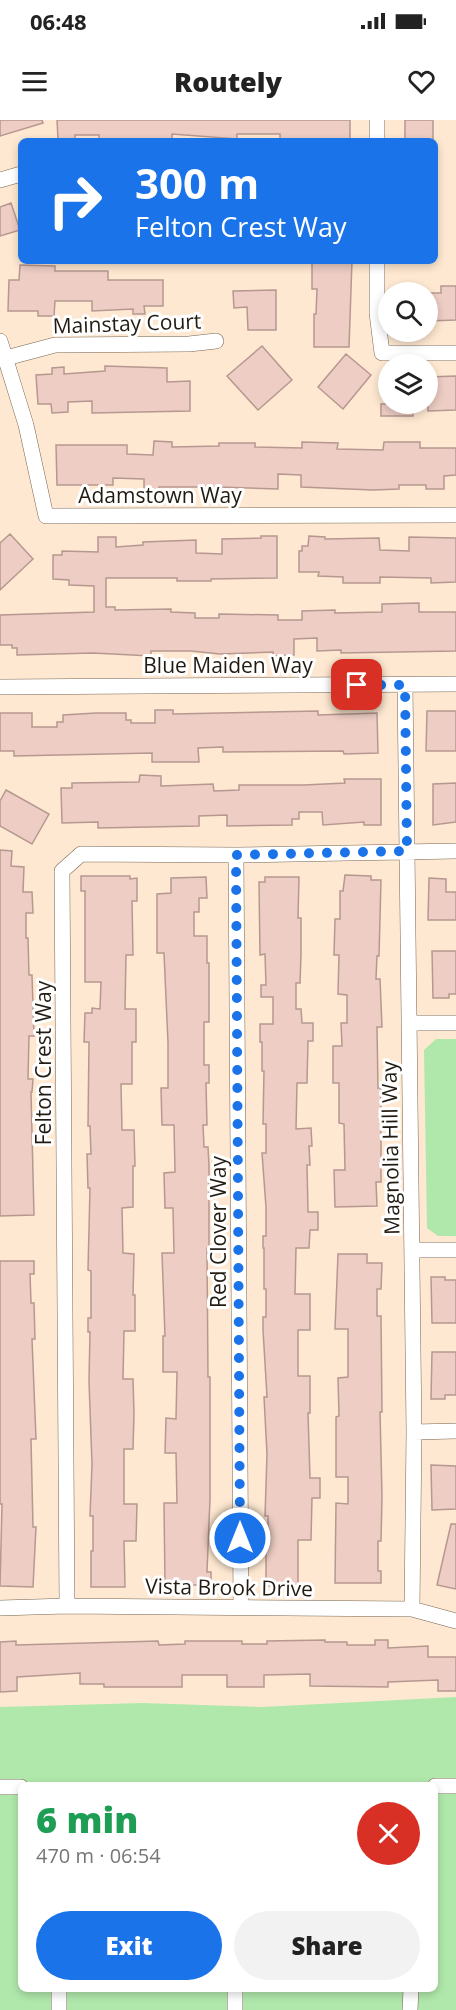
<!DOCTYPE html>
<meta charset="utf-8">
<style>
body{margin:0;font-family:"Open Sans",sans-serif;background:#f2f2f2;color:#222;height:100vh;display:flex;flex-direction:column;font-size:22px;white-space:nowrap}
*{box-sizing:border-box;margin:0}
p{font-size:20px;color:#767676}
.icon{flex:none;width:33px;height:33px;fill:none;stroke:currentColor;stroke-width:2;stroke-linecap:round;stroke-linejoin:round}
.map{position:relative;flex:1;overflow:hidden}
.panel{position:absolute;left:18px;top:1662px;width:420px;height:210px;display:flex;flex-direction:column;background:#fff;border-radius:9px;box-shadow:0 3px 9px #0003}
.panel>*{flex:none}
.hud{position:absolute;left:18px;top:18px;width:420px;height:126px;border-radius:9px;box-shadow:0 3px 9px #0003;background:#1a73e8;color:#fff;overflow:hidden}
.tools{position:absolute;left:378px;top:162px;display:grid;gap:12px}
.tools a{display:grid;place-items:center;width:60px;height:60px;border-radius:50%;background:#fff;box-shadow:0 3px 9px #0003;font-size:30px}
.pin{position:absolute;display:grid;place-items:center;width:51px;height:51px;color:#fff;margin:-26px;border-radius:12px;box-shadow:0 3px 9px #0006}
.me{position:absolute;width:66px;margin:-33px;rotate:0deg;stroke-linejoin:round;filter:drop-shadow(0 0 4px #0008)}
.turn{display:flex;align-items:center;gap:21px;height:126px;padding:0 18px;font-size:27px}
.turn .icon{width:78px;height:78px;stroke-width:2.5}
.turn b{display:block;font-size:42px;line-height:51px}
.round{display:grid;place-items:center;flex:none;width:63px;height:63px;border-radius:32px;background:#f2f2f2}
.head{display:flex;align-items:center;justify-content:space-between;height:102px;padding:0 18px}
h1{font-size:36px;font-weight:800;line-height:45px;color:#1e9e55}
.action{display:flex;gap:12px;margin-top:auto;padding:12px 18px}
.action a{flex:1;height:69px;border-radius:36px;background:#1a73e8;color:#fff;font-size:24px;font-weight:800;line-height:69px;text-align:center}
.action a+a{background:#f2f2f2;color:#222}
.status{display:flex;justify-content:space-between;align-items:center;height:42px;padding:0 30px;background:#fff;direction:ltr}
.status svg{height:16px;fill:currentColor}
header{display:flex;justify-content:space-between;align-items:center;height:78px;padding:0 18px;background:#fff;font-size:27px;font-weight:800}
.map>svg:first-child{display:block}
.green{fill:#b0e8ab;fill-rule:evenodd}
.building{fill:#edcdc4;stroke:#b79890;stroke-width:1.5}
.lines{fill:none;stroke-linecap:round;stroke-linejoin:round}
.minor-casing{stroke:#786551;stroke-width:16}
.minor{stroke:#fff;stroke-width:15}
.route{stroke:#1a73e8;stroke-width:10;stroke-dasharray:0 18}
.labels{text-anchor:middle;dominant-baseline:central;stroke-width:6;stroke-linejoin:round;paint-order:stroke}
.street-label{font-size:21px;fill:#221b12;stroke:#fff}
</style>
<div class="status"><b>06:48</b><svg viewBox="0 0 49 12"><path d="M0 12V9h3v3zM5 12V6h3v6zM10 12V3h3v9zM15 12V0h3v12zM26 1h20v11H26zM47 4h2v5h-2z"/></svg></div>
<header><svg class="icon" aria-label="menu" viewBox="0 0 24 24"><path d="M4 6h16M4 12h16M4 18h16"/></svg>Routely<svg class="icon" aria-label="heart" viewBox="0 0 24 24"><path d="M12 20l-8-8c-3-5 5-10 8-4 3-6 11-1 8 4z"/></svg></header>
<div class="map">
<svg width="456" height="1890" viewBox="0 0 456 1890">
<rect width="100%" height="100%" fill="#fee8d1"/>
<!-- green -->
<path class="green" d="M436,919H456V1116H438L427,1108L424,930Z
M456,1577V1890H0V1587L142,1583L262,1587ZM21,1665H435V1869H21Z"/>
<!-- building -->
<path class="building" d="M0,0H42L43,3L0,16Z
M57,0H350V21H280V14H237V19L172,14V19H99V15H75V19H58Z
M405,0H433V21H405Z
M11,83L20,110L0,116V87Z
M312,141H352L349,227H314V194H316L317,169H312Z
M20,145L55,146V151H108V160H163V186H144L145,194H133V189L92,191V181H55L54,196H38V191H8L9,160H19Z
M441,166H456V200L428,201V173H441Z
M276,170V210H248L247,187L234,188L233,171Z
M262,226L292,260L258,290L227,256Z
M346,234L371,255L343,289L318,267Z
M105,246L167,248V262L190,261V291L92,293V281L68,282V292L52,293L51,284H38L36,255L52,254V248L64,247V254L105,251Z
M456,256V290L428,291V257Z
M381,284H413V296H381Z
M154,321L172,322V327L219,326V323H255V327L302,328V322L338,323L337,329L383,330L384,322H420V328H456V355L444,356V369H426V365H399V369L373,370L301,367V355L278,354V369L219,367H159V370L144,369V359L113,358V365H57L56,325H127V334L153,335Z
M10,414L33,439L0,470V423Z
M261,416H277V458L211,459V461H177V458H106V487H115V490L171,489V492L195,493V498H219V494L278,495V500H302V491L335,490V493L382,492V484L419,483V492H456V531L341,533V530L317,531V518L294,519V535L273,536V532L220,534L191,531H151V536L93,533L17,535V528H12V525H0V495L94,492V466L69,465V460L53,459V435H62V431L98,432V417H116V427L143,425V422L196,420V433L222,434V419L261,418Z
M309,416L325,417V419L379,418L380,430L409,431V417L456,418V462L431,463V458L380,457V463H343V457L318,456L319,452H299V431H302V426H308Z
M155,590H173V594L318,591V595L377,593L378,633L344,634L343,631L223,632V627L198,628L199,642H152V633L14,636V631H0V593H32V607H57V602H63V595L96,593H126V600H131V603H155Z
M427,591H456V631H426Z
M140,655L161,656V666L213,664L214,671L239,670V665H304L345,663L344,659H381V705H364V702L323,705L322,692H299V699H292V705L227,706V695L199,696V706L98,708V702L62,703L61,668H72V663L139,662Z
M456,663V702L433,705V664Z
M6,670L49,694L32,724L0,706V681Z
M0,730L12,731L11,746L24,747L23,772H32L33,793H26V818H28L29,855H32L34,916H29L28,959H33L32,972H31L34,1095L0,1096Z
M345,755L371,756V760H381L379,836H377L376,859H380L382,907H377L378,968H381V1062H376L377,1086L335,1087L334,1050H345L344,1004L339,1003V963H333V926H342L341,903H347V875L338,874L339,835H334L335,799H340V771H343Z
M81,756H130V759L137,758V781H132L133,835H126L125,889H136V922H132V964H121L122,1010H134L135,1046H133V1087L122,1088L123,1133L134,1134L133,1175H135V1211H124L123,1259H133L134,1293L133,1329H124V1384H137L136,1421H124L125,1467H91V1431H93V1396H90L92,1344L89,1261L90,1212H88V1198H91V1151L88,1150L90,1068H88L87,1034H91L90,1006H88L89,922H84L85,893H92V888L100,889L101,862H85V771H81Z
M206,757L207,778H199V792H194V816H207V843H209V902H204V945H209V963H206L207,1005H203L204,1027H208L209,1045V1128H207L208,1257H210V1379L207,1452H211V1465H165L164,1383H177L176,1333H165L166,1298L176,1299L177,1252H163V1216H165L162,1133H174L173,1088H165L164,1053L175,1052L174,1005H162L161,968H168V923L164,833H157V774L171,773V758Z
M265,757H299L298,798H301V834L300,863H296V889H301L302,903H313V921H308L307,963H297L296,1009L311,1008L312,1026H309L310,1045H307L308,1092H318V1110H310L309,1128H296L295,1174H310V1210H298V1256H310V1293H308L310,1358H320V1378H312L311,1420H298V1465L266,1466V1430H268V1396H265L267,1334L264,1277H267L263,1210V1197H266V1169H264V1128H263V1116H266V1087L262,1033H266V1004H263L264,951H262V922H260V904H273V877H261V865H266L265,834L260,835L259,762H265Z
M429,758L446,759V772H456V800H428Z
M432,831H456V874H449V878H433Z
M338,1134H367V1143H382L381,1169H377V1196H381L382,1292H380L382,1376L381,1421H378V1451H381V1463H335L336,1383L348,1384V1357H336V1297L339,1296L338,1258L348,1257V1209H335Z
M0,1141H34V1154H30L31,1183H34L35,1219H32L36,1319H31L33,1407H36L33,1467L0,1466L2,1384H0Z
M431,1157H445V1160H456V1203H432Z
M432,1232H456V1275H445V1279H431Z
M431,1345L456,1346V1389L432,1390Z
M451,1404H456V1469L437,1465Z
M325,1520V1522H347V1525H375V1520H388V1528L428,1526V1537H456V1571H438V1560L388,1562V1567L310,1566V1554L264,1555V1567H227V1555H182V1567H104V1564H80V1553L17,1557V1571L0,1572V1522L16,1521V1525L158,1521L159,1525L185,1524V1521H242V1524H267V1521Z"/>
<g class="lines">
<defs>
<path id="minor" d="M377,21V0
M0,60L21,54
M377,141V193L382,233H456
M0,221L26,305L46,396L456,395
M6,238L55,225L189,224L216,221
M405,565L414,1312L412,1489
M0,567L456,564
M236,735L241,1488
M409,903H456
M412,1130H456
M414,1312L456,1311
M67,1486L62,751L81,734L236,735L456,731
M0,1488L67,1486L412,1489L456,1501
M435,1666H456
M0,1667H21
M235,1869V1890
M59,1890V1869
M410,1890L411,1869"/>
</defs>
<!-- minor casing -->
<use href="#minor" class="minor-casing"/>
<!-- minor -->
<use href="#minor" class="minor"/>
</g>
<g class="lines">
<!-- route -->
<path class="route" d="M240,1418L236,735L407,731L405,565H357"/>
</g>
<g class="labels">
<!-- street labels -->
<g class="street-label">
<text transform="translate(127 203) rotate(-2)">Mainstay Court</text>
<text x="160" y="375">Adamstown Way</text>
<text x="228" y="545">Blue Maiden Way</text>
<text transform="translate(43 943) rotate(-90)">Felton Crest Way</text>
<text transform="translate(390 1028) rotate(-91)">Magnolia Hill Way</text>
<text transform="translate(218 1112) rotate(-90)">Red Clover Way</text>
<text transform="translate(229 1467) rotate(1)">Vista Brook Drive</text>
</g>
</g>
</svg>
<div class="tools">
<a><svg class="icon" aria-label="search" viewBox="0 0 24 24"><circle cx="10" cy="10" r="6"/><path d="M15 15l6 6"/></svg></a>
<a><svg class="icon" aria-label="layers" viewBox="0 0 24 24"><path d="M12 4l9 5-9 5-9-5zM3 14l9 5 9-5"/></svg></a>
</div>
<div class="pin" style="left:357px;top:565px;background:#d93025"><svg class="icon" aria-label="arrive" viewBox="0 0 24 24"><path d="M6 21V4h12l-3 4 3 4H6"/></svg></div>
<svg class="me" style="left:240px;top:1418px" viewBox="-20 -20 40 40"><circle r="17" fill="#1a73e8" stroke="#fff" stroke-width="3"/><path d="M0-11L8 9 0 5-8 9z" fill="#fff"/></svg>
<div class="hud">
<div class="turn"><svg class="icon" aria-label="right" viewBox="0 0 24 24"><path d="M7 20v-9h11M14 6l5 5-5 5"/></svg><div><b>300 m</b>Felton Crest Way</div></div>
</div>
<section class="panel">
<div class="head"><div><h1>6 min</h1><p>470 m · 06:54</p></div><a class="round" style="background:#d93025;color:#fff"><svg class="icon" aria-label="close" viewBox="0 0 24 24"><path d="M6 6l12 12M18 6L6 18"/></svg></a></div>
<div class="action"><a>Exit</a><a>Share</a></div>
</section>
</div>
